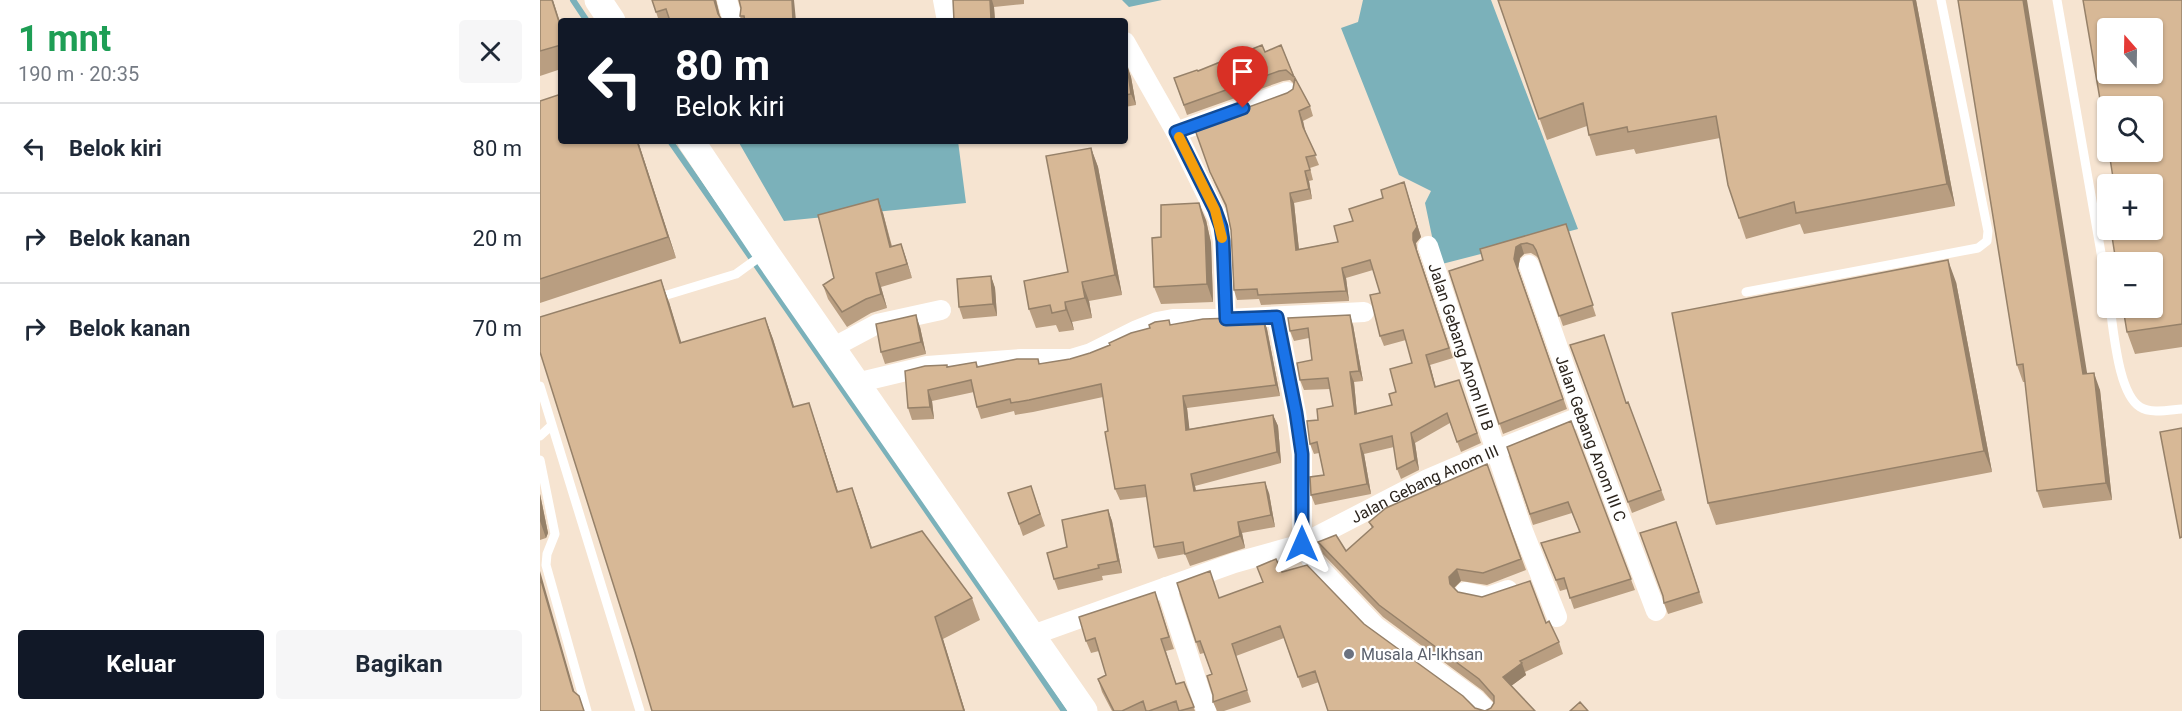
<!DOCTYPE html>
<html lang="id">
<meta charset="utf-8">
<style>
body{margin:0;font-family:Roboto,sans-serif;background:#f6f6f7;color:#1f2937;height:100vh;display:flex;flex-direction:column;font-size:22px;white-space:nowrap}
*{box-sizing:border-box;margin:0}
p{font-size:20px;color:#747a83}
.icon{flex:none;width:33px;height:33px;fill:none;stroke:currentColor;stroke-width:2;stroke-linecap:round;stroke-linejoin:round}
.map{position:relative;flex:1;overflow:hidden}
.side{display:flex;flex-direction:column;background:#fff;width:540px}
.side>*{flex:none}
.top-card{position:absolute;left:18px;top:18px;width:570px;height:126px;border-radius:6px;box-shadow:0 2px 4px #0004;background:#111827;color:#fff;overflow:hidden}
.needle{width:39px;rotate:340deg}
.buttons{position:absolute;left:1557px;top:18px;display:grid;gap:12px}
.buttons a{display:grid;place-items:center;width:66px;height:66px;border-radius:6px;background:#fff;box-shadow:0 2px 4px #0004;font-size:30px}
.pin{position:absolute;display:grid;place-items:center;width:51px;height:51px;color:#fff;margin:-62px -26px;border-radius:50% 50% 50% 0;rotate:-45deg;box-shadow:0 0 6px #0007}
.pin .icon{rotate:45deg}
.me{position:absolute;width:66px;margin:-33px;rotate:0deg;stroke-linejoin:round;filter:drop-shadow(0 0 4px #0008)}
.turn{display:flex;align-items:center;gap:21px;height:126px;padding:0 18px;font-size:27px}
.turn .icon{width:78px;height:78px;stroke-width:2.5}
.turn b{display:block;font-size:42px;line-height:51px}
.round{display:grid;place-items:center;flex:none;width:63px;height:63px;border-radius:6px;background:#f6f6f7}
.head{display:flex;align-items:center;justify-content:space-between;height:102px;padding:0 18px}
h1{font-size:36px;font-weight:700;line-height:45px;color:#1e9e55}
.action{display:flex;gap:12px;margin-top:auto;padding:12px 18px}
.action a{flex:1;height:69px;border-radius:6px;background:#111827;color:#fff;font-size:24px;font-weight:700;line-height:69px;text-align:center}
.action a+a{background:#f6f6f7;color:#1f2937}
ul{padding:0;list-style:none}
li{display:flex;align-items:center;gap:18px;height:90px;padding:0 18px;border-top:2px solid #e0e1e3}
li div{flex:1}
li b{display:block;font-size:22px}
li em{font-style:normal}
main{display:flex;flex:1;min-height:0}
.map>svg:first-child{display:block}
.water{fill:#7bb1ba}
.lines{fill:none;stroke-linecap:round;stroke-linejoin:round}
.stream{stroke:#7bb1ba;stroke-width:6}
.lane{stroke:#fff;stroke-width:9}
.street{stroke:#fff;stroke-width:20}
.secondary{stroke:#fff;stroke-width:27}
.wall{fill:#b99e81}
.shaded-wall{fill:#968169}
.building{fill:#d7b896;stroke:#968169;stroke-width:1.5;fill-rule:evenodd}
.route-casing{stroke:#114b97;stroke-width:15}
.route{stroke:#1a73e8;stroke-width:10}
.slow{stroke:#f59e0b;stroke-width:10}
.worship-dot{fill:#6b7280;stroke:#fff;stroke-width:2}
.labels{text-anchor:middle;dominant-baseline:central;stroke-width:4.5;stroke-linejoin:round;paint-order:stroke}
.street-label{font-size:16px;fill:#2b241d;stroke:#fff}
.worship-label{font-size:16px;fill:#5b616d;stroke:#fff;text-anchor:start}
</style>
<main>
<section class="side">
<div class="head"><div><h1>1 mnt</h1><p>190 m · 20:35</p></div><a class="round"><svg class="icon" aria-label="close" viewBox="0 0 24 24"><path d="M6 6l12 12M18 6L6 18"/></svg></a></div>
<ul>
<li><svg class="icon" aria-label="left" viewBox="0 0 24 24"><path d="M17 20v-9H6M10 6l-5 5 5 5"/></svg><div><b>Belok kiri</b></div><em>80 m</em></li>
<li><svg class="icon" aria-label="right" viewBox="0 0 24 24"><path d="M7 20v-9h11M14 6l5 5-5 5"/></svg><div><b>Belok kanan</b></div><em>20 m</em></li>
<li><svg class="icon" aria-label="right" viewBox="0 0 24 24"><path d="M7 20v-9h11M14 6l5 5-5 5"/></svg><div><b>Belok kanan</b></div><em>70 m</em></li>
</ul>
<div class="action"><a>Keluar</a><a>Bagikan</a></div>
</section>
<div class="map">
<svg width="1642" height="711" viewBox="0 0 1642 711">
<rect width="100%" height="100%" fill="#f6e4d1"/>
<!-- water -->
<path class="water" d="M582,0H622L589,7Z
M823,0H951L1038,229L898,265L885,203L891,191L859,175L801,28L818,22Z
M198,141H418L426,203L244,221Z"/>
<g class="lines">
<!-- stream -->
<path class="stream" d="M33,0L47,21
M130,141L457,612L524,711"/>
<!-- lane -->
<path class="lane" d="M1517,0L1568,293
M1206,292L1438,248L1447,241L1448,231L1401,0
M117,298L196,274L225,253
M1570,308C1574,331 1578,393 1600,407C1611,414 1629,410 1642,409
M0,386L100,711
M0,436L12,425
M0,460L15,534L7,554L6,565L47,711"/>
<!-- street -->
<g class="street">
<path d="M187,0L193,21"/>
<path d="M403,0L407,21"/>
<path d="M585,42L636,132L678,218L683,241L686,319"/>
<path d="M636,132L747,92"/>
<path id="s1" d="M888,246L981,526L1017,617"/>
<path id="s2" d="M989,265L1042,416L1116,611"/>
<path d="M737,317L756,413L762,454V544L771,559L835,626L935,699L947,711"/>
<path d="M292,348L337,324L401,310"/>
<path d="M316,383L387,366L481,359H531L551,353L597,330L617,322L633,319H686L824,312"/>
<path d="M626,587L666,710"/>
<path d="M925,592L948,597L968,590"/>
<path id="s3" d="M490,636L694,563L762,544L888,479L956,450L1042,416"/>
</g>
<!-- secondary -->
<path class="secondary" d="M58,0L72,21
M151,141L226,253L544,711"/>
</g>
<!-- wall -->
<path class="wall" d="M0,0L21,25V69L0,76Z
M112,0H176L180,17L182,21H130V19L124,21H119Z
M413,0H484V4L454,7L455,21H414Z
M958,0H1376L1415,206L1264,234L1260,224L1206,239L1199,218L1180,138L1096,154L1094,149L1056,156L1049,135L1047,126L1007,140Z
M1418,0L1547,374L1560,390L1572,500L1503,508L1497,491L1485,382H1483L1477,365Z
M1642,0V347L1595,354L1587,332L1612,230Z
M201,8L256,21H201L200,16Z
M741,45L755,78L770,106L773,116L763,121L766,133L779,165L770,168L773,180L769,181L772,199L754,203L759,249L798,242L813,221L864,182L881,237L876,243L877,250L913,358L890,365L896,387L919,380L941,443L921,452L910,423L875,443L879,470L861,479L857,469L854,447L824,454L831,494L775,505L771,495L784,475L779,453L774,454L770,444L778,420L793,406L790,389L764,390L760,380L772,360L769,338L754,341L750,331L748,318L813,325L823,381L814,382L817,414L852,405L856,392L872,363L866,340L844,346L840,336V293L833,270L806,278L809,301L721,305L719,299L697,300L694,290L691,230L687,210L674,182L654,127L747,93L753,89L754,84L750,80L743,81L647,115L634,78L725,52Z
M585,62L591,77L596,105L585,107Z
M0,101L98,141L136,258L0,303Z
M430,141H449L431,144Z
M551,148L558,167L582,295L549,301L552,318L532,322L534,330L519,332L516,325L496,328L489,309L528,272Z
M343,213L352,246L361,244L372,278L341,287L347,308L331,313L307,327L288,299L283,285L294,278Z
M666,220L671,243L673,302L621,304L614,287L621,237Z
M1026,224L1056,316L1023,326L1000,260L996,256L991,253L984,254L980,258L978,269L1027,409L963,434L909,271L943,260Z
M451,276L455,288L457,316L423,319L419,307Z
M1416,282L1452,472L1176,525L1168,503Z
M129,302L141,343L225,318L233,339L254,407L276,424L298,492L320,510L332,548L432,598L440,620L403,639L425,711H112Z
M723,317L727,329L740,396L647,408L649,429L733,415L738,426L741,463L655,486L656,491L729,493L735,527L702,533L705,548L650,566L645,554L618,559L614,547L607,497L580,500L575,489L568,431L563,397L493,412L475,415L474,411L441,419L437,407L434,392L392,401L394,419L372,420L368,408L407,367L436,362L438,367L498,359L499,364L530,359L550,353L631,325Z
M380,327L386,354L345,364L341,352Z
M1030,345L1086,402H1088L1125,500L1092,513Z
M1031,421L1095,590L1034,609L1027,589L1020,591L1001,543L1040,532L1032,513L993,525L967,447Z
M947,464L986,570L947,585L921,581L914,588L918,592L1006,623L1019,642L1023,654L985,672L986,675L971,686L995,711H788L779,682L762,688L744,638L696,656L711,702L684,711H677L673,702L672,674L664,653L660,654L656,642L680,598L723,582L742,572L824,624L935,708L945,711L951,708L954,703L943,691L843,617L783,554L778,542L806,551L832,528L829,522Z
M491,486L505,526L483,536L468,493Z
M0,494L8,533L6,538L0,540Z
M568,510L572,521L582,573L562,576L563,580L518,590L514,579L527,547Z
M1140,533L1163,603L1128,614L1124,603Z
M619,604L634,649L626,651L636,684L644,682L655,711H572L562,692L558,679L566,675L559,651L551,653L546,641Z"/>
<!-- shaded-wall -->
<path class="shaded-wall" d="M12,0H13L21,25V28Z
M174,0H176L181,20L178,14Z
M252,0H254L256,21H253Z
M450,0H452L454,7L455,21H451V19Z
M1373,0H1376L1415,206L1407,184Z
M1483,0H1487L1550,391L1543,374Z
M587,65L591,77L596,105L591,94Z
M759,111L763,121L766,137L763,127Z
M97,141H98L136,258L128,237Z
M551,148L558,167L582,295L575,275Z
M765,171L769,181L772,199L769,189Z
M864,182L881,237L876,243L877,250L913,358L873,240Z
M750,193L754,203L760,260L756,250Z
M338,199L343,213L355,261L350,247Z
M659,203L666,220L671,243L673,302L667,284Z
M361,244L366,258L372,278L367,264Z
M981,244L984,254L980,258L978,269L1027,409L974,259L976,247Z
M1408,260L1416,282L1452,472L1444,451Z
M802,268L806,278L809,301L806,291Z
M336,273L341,287L347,308L341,294Z
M451,276L455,288L457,316L453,304Z
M121,280L129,302L148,364L140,343Z
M542,282L549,301L552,318L545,298Z
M525,302L532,322L534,330L526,310Z
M376,315L380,327L386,354L381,342Z
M810,315L813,325L823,381L819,371Z
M723,317L727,329L740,396L736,385Z
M225,318L233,339L261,429L253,407Z
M886,355L890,365L898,397L895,387Z
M810,372L814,382L818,424L815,414Z
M1554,373L1560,390L1572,500L1566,483Z
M388,390L392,401L394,419L390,407Z
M643,396L647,408L651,442L646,430Z
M269,403L276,424L305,513L297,492Z
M733,415L738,426L741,463L737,452Z
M871,433L875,443L879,470L875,460Z
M820,444L824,454L831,494L827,484Z
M651,474L655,486L658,503L654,491Z
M725,482L729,493L735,527L731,515Z
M312,488L320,510L339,570L331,548Z
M0,494L8,533L6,538L0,521Z
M568,510L572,521L582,573L578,561Z
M698,522L702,533L705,548L700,536Z
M917,569L921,581L913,589L910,584L909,577Z
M0,571L40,711L33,691L0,577Z
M395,617L403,639L425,711H424Z
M982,663L986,675L967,689L963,677Z"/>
<!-- building -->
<path class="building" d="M0,0H12L21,28V45L0,51Z
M112,0H174L178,14L182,20L178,21H130L126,9L116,12Z
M199,0H252L253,21H205L204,16H200L201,8Z
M413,0H450L451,19L430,21H414Z
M958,0H1373L1407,184L1256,213L1254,202L1199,218L1188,185L1176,116L1088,132L1087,127L1049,135L1043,103L999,119Z
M1418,0H1483L1543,374L1554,373L1566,483L1497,491L1483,364L1477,365Z
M1543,0H1642V324L1587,332L1583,308H1612V262H1576L1571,230H1612V184H1574L1569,152H1612V106H1568V146ZM1568,28H1612V74H1568Z
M722,45L725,52L741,45L754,77L746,70L739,71L644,105L634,78L657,70L658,71Z
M585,62L587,65L591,94L585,95Z
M755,78L770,106L759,111L763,127L776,155L766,157L770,170L765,171L769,189L750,193L756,250L798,242L794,226L813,221L809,209L843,198L841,190L864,182L877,227L873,233V240L909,348L886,355L895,387L919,380L937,433L917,442L907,413L871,433L875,460L857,469L852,436L820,444L827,484L771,495L770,477L784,475L777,442L770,444L767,421L778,420L777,409L793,406L788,378L760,380L757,363L772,360L768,328L750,331L748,318L810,315L819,371L810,372L815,414L852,405L849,394L856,392L850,369L872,363L863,330L840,336L830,295L840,293L830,260L802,268L806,291L718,295L717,289L694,290L691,230L686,205L670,172L654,127L747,93L753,89Z
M21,94V141H97L128,237L0,279V101Z
M551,148L575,275L542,282L545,298L525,302L526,310L512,313L510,305L489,309L484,281L528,272L506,156Z
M338,199L350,247L361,244L367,264L336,273L341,294L326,299L302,312L283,285L294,278L278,215Z
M659,203L665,226L667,284L614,287L612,238L621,237V205Z
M1026,224L1053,305L1019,316L996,250L993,245L987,243L981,244L976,247L974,259L1023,399L959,424L909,271L943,260L940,249Z
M1408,260L1444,451L1168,503L1132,313Z
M451,276L453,304L419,307L417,279Z
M121,280L140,343L225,318L253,407L269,403L297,492L312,488L331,548L382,531L432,598L395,617L424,711H112L94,650L0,352V317Z
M376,315L381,342L341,352L336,324Z
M723,317L736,385L643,396L646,430L733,415L737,452L651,474L654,491L725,482L731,515L698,522L700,536L645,554L643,542L614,547L605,485L575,489L565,432L568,431L561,384L489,400L471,403L470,399L437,407L431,380L388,390L390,407L368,408L365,371L385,366L407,365V367L436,362L437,367L477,359H498L499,364L530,359L550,353L570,345L569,343L591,333L610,328L609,325L615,322L629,320L630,325L663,319Z
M1064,335L1086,403L1088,402L1121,490L1088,502L1030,345Z
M1031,421L1091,579L1030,598L1024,578L1016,580L1001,543L1040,532L1028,502L990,514L967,447Z
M1642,428V537L1640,538L1620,432Z
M947,464L981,559L943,573L917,569L909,577L910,584L918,592L942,597L990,581L1006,623L1009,621L1019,642L980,661L982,663L963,677L995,711H788L775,671L758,677L740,626L692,644L707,690L673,702V695L667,676L672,674L660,641L656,642L637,583L670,571L679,598L723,582L717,567L736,559L742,572L767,565L824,624L923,696L935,708L945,711L951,708L954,703V696L939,679L839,605L778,542L796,535L806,551L833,527L829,522L846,508Z
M491,486L500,514L479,524L468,493Z
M568,510L578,561L558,565L559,568L514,579L507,553L527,547L522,520Z
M1136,522L1159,592L1124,603L1123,596L1100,533Z
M0,577L33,691L39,696L44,711H0Z
M615,592L629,637L621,639L636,684L644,682L654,707L639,711L636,701L609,711H606L603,701L582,711H574L558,679L566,675L555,638L546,641L539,617Z
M1040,702L1048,711H1030Z"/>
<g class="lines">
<defs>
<path id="route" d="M703,108L636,132L675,210L681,227L683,241L686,319L737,317L756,413L762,454V544"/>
</defs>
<!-- route casing -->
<use href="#route" class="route-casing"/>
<!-- route -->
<use href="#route" class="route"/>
<!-- slow -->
<path class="slow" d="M639,137L675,210L682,238"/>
</g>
<!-- markers -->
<circle class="worship-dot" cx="809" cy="654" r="6"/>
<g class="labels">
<!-- street labels -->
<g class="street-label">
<text stroke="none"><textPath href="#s1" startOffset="106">Jalan Gebang Anom III B</textPath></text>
<text stroke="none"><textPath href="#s2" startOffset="184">Jalan Gebang Anom III C</textPath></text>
<text stroke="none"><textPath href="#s3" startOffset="424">Jalan Gebang Anom III</textPath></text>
</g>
<!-- worship labels -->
<g class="worship-label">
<text x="821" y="654">Musala Al-Ikhsan</text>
</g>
</g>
</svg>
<div class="buttons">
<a><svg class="needle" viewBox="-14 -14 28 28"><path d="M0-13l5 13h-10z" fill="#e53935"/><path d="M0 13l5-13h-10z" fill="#747a83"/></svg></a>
<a><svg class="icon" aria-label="search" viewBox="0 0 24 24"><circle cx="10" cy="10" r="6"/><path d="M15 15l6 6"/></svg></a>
<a>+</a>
<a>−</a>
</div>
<div class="pin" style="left:703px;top:108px;background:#d93025"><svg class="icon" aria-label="arrive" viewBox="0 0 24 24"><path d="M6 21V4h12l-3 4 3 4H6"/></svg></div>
<svg class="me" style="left:762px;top:544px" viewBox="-20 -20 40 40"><path d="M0-17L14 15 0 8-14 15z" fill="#1a73e8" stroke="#fff" stroke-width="4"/></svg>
<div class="top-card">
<div class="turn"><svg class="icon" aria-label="left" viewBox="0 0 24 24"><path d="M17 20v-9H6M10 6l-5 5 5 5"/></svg><div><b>80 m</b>Belok kiri</div></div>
</div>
</div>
</main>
